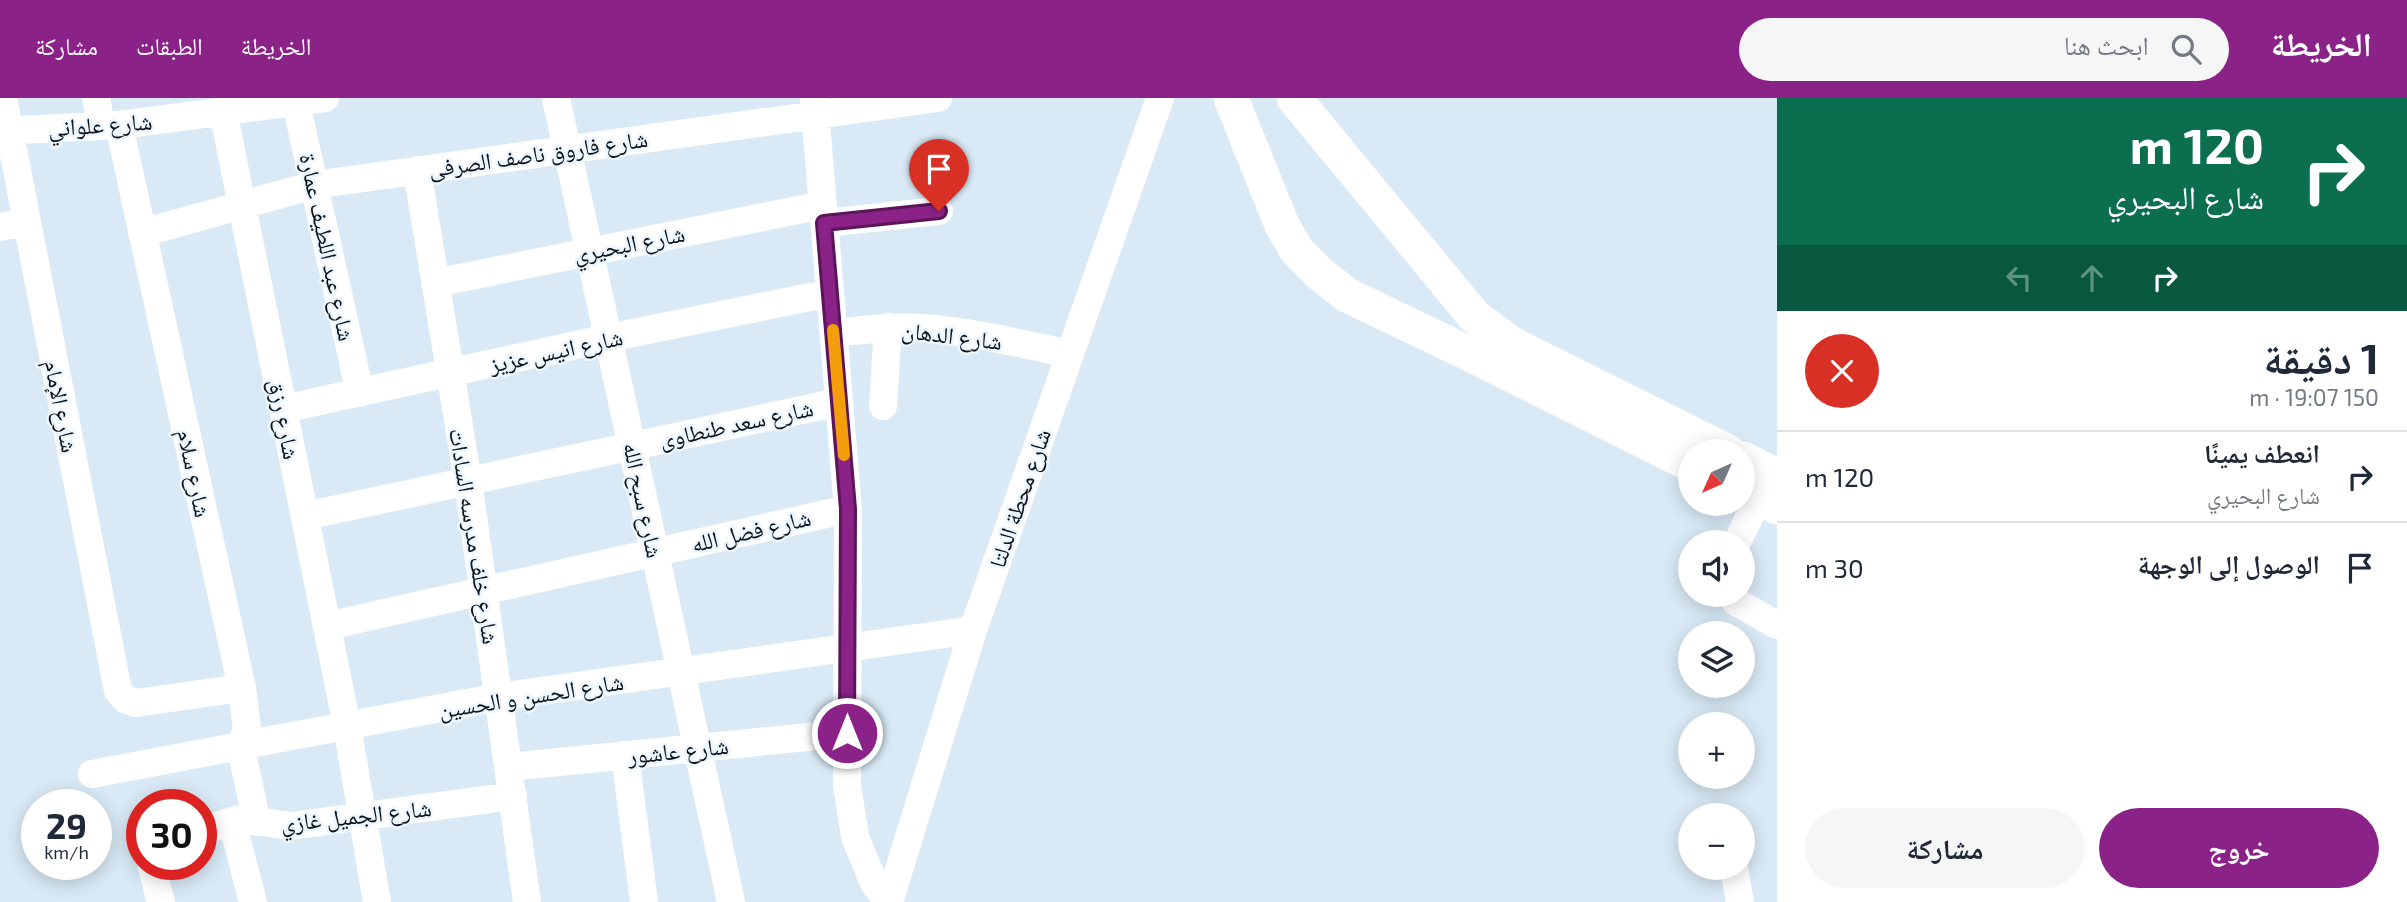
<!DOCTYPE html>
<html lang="ar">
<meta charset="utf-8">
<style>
body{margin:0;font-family:"Exo 2","Noto Naskh Arabic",sans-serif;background:#f6f6f7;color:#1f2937;direction:rtl;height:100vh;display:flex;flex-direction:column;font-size:26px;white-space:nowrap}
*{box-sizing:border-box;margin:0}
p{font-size:23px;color:#747a83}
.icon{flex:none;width:38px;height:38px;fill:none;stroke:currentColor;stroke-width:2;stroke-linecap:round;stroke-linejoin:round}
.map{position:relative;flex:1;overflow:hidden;direction:ltr}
.panel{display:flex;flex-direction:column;background:#fff;width:630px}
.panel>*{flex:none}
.top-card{background:#0b6e4f;color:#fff;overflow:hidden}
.needle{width:46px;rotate:225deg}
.controls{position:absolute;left:1678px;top:341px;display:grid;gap:14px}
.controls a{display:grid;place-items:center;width:77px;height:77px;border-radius:50%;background:#fff;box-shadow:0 4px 18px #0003;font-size:35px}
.speed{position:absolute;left:21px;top:691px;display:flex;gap:14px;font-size:35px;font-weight:700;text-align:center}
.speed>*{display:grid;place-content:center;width:91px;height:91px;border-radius:50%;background:#fff;box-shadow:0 4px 18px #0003;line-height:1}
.speed small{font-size:18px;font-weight:400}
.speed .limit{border:10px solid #d22;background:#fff;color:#111}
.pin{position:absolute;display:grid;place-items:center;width:60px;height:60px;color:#fff;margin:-72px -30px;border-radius:50% 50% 50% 0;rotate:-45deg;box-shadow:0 0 7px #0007}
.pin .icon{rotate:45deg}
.me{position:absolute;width:77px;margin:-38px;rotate:0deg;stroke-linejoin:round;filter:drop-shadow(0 0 5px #0008)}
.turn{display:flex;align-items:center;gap:24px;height:147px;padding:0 28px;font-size:32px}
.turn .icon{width:91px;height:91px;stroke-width:2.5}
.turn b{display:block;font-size:49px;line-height:60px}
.lanes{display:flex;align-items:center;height:66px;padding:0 28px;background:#0003;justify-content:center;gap:35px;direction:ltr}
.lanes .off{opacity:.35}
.round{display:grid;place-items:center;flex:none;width:74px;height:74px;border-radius:37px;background:#f6f6f7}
.overview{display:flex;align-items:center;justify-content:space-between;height:119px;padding:0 28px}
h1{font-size:42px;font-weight:700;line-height:52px}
.button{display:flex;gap:14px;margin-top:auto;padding:14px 28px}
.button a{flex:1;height:80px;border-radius:42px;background:#8b2287;color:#fff;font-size:28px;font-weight:700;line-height:80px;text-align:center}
.button a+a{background:#f6f6f7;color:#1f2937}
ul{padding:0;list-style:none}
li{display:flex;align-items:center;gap:21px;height:91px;padding:0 28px;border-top:2px solid #e0e1e3}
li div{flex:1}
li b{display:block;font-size:26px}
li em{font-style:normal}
header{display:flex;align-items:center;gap:42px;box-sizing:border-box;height:98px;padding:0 35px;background:#8b2287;color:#fff}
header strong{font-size:33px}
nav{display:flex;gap:38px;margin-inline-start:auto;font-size:24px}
.search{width:490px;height:63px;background:#f6f6f7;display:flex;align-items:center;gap:18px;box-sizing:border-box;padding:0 24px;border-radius:38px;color:#747a83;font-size:26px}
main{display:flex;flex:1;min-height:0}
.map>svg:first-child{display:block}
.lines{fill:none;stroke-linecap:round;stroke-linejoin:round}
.minor{stroke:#fff;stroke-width:28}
.major{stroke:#fff;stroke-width:35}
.route-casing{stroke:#5a1658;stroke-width:18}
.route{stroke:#8b2287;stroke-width:12}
.slow{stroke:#f59e0b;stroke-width:12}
.labels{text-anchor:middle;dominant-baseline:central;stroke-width:5;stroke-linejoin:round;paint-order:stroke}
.street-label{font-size:23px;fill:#0e1318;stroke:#ecf6fe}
</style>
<header>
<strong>الخريطة</strong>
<div class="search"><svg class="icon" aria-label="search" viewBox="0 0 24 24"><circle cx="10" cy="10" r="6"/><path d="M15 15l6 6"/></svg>ابحث هنا</div>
<nav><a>الخريطة</a><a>الطبقات</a><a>مشاركة</a></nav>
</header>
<main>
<section class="panel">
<div class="top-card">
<div class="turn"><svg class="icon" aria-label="right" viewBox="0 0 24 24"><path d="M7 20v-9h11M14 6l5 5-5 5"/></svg><div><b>120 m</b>شارع البحيري</div></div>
<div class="lanes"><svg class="icon off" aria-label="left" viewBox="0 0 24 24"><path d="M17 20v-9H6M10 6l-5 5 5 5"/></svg><svg class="icon off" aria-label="ahead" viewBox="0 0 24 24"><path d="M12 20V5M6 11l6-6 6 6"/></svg><svg class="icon" aria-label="right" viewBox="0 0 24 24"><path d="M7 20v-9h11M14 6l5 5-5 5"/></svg></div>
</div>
<div class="overview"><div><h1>1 دقيقة</h1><p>150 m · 19:07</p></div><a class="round" style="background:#d93025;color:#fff"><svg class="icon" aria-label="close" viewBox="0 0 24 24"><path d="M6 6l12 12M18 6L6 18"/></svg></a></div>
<ul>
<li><svg class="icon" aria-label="right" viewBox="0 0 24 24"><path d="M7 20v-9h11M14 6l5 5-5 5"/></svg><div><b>انعطف يمينًا</b><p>شارع البحيري</p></div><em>120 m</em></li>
<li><svg class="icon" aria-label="arrive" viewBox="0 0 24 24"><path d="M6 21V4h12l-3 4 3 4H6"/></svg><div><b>الوصول إلى الوجهة</b></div><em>30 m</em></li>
</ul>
<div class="button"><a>خروج</a><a>مشاركة</a></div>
</section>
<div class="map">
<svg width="1777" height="804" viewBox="0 0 1777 804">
<rect width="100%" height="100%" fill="#d9eaf6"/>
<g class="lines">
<!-- minor -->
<path class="minor" d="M3,0L118,593L125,601L136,605L242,590
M96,0L101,28
M295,0L360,295
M556,0L731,804
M814,0L848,411L847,687L855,739L874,785L888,804
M223,13L347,628L377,804
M119,27L242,590L247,632L242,644L241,651L257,724
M0,33L119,27L325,0
M417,72L468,383L527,804
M824,125L939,113
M0,129L26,124
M142,135L314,87L938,0
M435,185L823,107
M834,235C863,232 891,228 920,230C971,233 1021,246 1070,256
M883,308L888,229
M283,311L608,240L830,195
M305,418L839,304
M1737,444L1759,400
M1732,497L1736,504L1777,527
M327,528L848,411
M625,657L644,804
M509,669L847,635
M92,676L499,599L973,532
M232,723L253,804
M201,733L240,721L291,728L513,698
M151,766L161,804
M1734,770L1740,804
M889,804L973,532L1160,0"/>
<!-- major -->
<path class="major" d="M1231,0L1282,127L1297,153L1319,175L1347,197L1476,259L1690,366
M1294,0L1474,218L1512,246L1728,354
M1743,361L1777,378
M1743,392L1777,409"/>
</g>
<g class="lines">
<defs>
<path id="route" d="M847,635L848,411L824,125L939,113"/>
</defs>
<!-- route casing -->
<use href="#route" class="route-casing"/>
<!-- route -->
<use href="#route" class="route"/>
<!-- slow -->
<path class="slow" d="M833,232L844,357"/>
</g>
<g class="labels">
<!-- street labels -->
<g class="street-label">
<text transform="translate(100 26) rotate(-4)">شارع علواني</text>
<text transform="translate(538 55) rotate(-8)">شارع فاروق ناصف الصرفى</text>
<text transform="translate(629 145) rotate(-11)">شارع البحيري</text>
<text transform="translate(328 149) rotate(78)">شارع عبد اللطيف عمارة</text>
<text transform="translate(952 237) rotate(7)">شارع الدهان</text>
<text transform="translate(556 252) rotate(-12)">شارع انيس عزيز</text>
<text transform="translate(62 308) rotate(79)">شارع الإمام</text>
<text transform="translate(285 321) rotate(79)">شارع رزق</text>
<text transform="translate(736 325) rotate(-12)">شارع سعد طنطاوى</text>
<text transform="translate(195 375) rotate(78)">شارع سلام</text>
<text transform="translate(1019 400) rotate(-71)">شارع محطة الدلتا</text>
<text transform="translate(644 402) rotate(78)">شارع سبح الله</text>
<text transform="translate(751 432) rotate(-13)">شارع فضل الله</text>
<text transform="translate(475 438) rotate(81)">شارع خلف مدرسه السادات</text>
<text transform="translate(531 597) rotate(-9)">شارع الحسن و الحسين</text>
<text transform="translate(678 652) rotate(-6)">شارع عاشور</text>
<text transform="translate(356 717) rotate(-6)">شارع الجميل غازي</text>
</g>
</g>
</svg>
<div class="controls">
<a><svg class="needle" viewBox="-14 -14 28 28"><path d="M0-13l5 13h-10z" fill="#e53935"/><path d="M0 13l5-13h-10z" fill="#747a83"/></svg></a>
<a><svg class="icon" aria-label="sound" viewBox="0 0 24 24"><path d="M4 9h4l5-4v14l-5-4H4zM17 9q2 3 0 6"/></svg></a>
<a><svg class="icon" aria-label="layers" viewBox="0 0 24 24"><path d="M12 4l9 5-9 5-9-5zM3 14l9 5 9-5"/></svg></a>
<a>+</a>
<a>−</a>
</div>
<div class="speed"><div>29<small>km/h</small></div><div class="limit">30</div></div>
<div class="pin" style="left:939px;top:113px;background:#d93025"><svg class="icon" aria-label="arrive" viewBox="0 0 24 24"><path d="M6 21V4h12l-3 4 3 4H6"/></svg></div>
<svg class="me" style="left:847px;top:635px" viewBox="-20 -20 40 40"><circle r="17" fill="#8b2287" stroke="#fff" stroke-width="3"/><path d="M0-11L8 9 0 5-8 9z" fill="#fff"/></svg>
</div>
</main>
